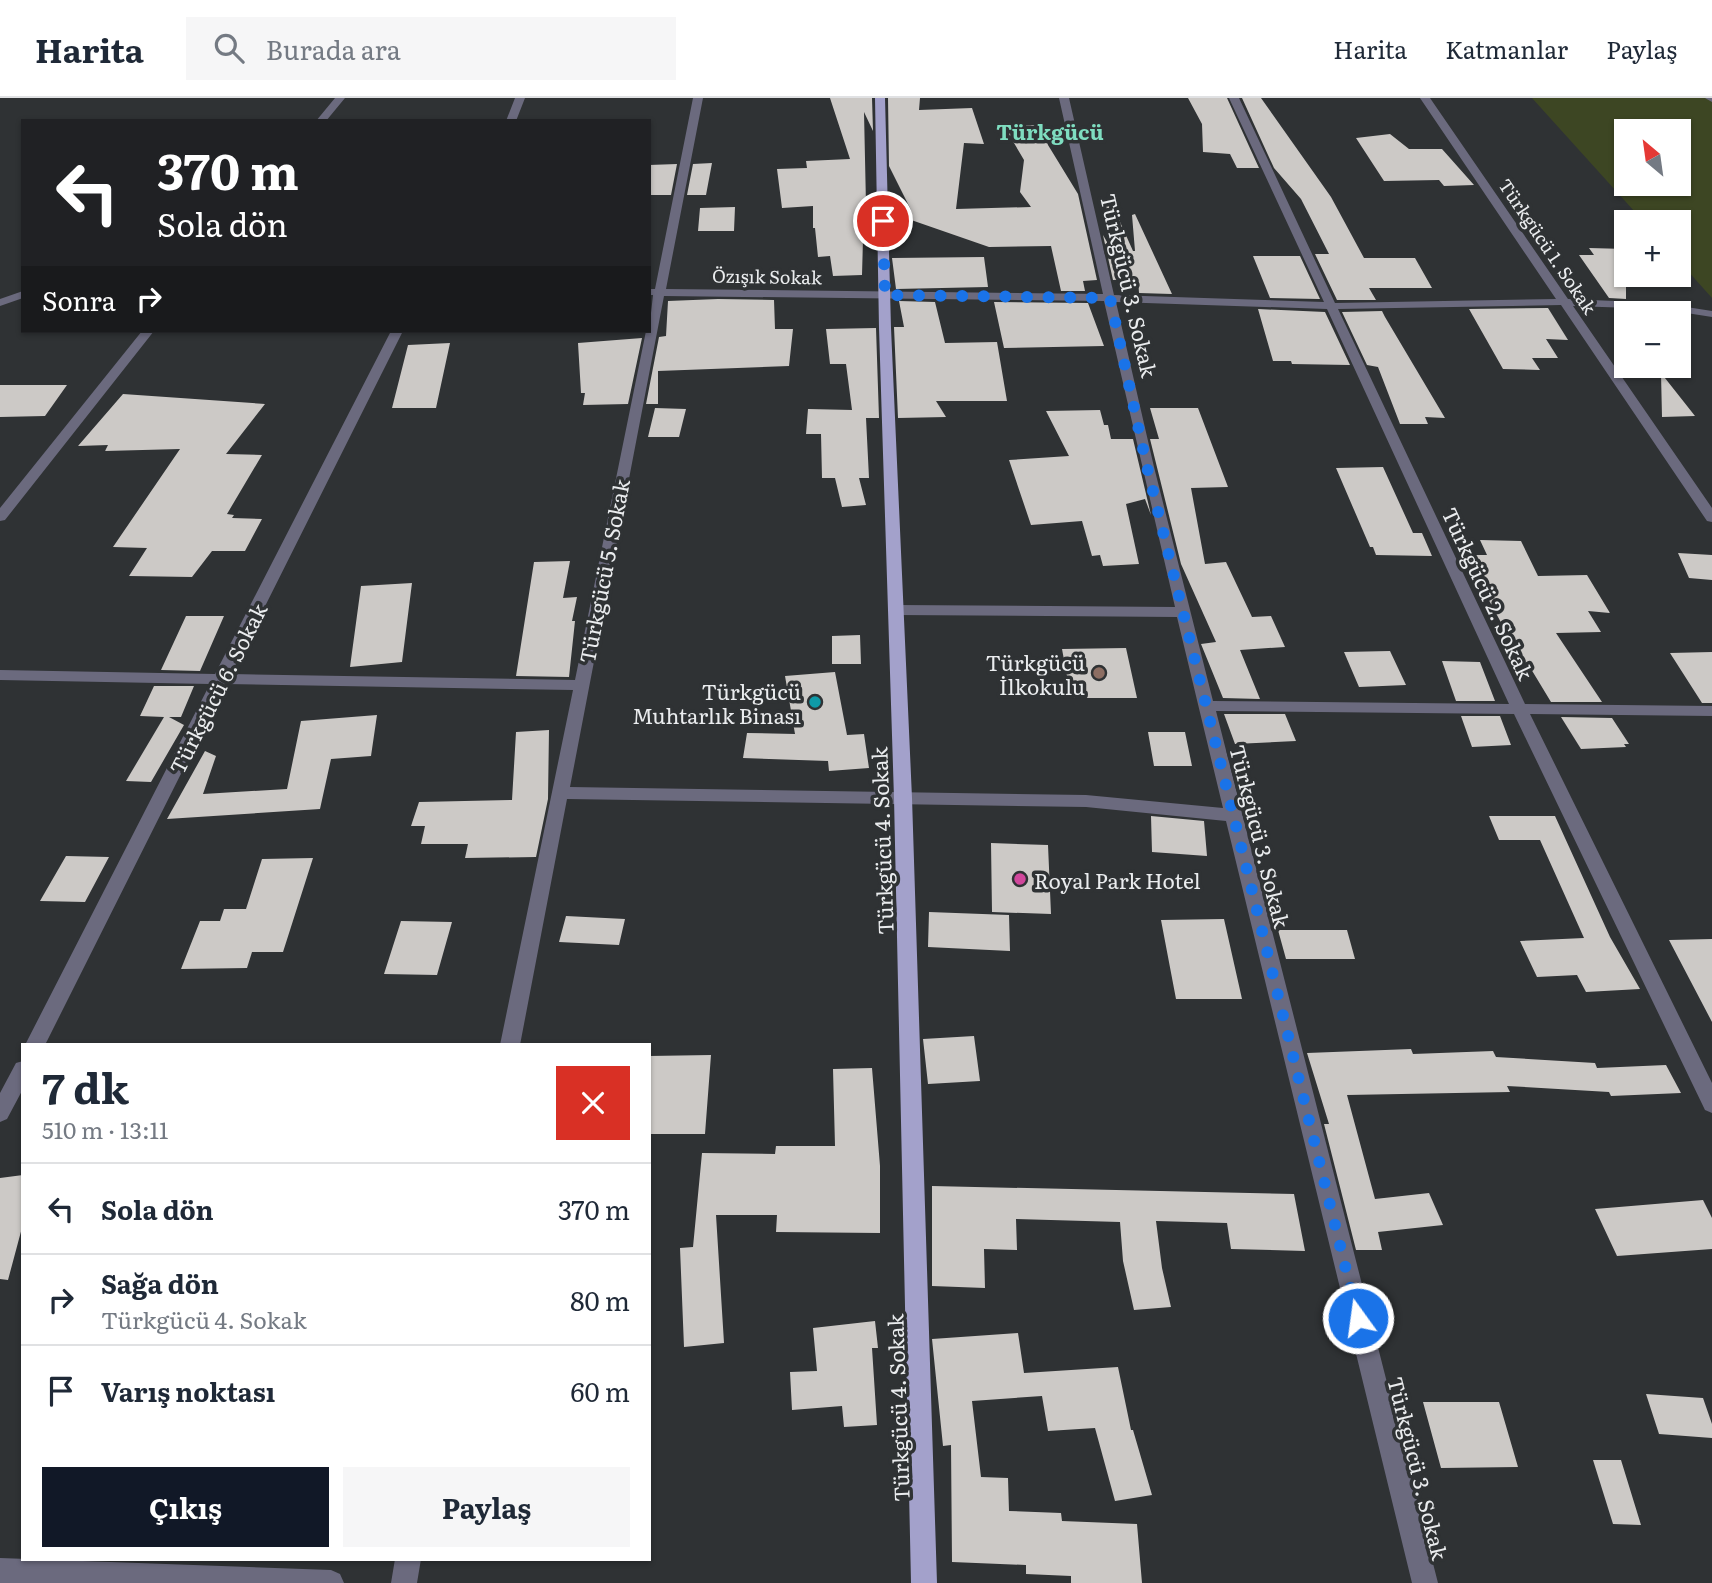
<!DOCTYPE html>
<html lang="tr">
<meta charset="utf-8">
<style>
body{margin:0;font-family:Literata,serif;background:#f6f6f7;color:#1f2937;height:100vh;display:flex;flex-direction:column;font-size:26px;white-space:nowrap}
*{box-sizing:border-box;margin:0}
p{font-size:23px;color:#747a83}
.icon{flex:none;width:38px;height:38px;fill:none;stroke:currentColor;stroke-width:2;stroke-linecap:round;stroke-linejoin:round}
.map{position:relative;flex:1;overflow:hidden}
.details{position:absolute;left:21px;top:945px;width:630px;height:518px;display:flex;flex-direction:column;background:#fff;border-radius:0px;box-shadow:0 2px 5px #0004}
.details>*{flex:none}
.banner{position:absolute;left:21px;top:21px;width:630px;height:214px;border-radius:0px;box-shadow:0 2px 5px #0004;background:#202124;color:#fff;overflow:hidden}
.needle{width:46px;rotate:331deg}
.controls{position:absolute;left:1614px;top:21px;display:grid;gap:14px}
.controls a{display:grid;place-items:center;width:77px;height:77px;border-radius:0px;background:#fff;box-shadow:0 2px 5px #0004;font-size:35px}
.pin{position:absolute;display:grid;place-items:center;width:60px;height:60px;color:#fff;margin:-30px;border:4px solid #fff;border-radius:50%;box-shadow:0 2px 7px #0007}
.me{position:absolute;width:77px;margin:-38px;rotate:346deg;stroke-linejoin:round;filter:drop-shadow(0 0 5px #0008)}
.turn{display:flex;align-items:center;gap:24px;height:147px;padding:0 21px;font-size:32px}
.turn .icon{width:91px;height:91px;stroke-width:2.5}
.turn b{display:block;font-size:49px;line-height:60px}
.then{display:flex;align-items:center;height:66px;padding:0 21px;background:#0003;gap:14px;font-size:26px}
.round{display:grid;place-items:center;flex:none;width:74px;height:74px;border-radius:0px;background:#f6f6f7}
.overview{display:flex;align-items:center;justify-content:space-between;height:119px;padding:0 21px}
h1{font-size:42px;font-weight:700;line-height:52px}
.primary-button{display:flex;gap:14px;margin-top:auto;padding:14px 21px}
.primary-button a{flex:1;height:80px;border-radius:0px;background:#111827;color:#fff;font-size:28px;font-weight:700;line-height:80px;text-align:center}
.primary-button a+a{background:#f6f6f7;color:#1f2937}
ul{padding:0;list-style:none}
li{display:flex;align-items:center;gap:21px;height:91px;padding:0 21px;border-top:2px solid #e0e1e3}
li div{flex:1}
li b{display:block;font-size:26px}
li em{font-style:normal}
header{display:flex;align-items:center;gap:42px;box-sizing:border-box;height:98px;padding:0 35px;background:#fff;border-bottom:2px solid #e0e1e3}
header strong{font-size:33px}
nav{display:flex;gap:38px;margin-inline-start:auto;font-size:24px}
.search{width:490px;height:63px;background:#f6f6f7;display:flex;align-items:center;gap:18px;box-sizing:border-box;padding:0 24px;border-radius:0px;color:#747a83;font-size:26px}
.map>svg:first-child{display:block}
.green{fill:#3d4623;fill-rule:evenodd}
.building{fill:#ccc9c6}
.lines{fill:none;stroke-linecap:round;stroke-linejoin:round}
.minor{fill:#6b6a7e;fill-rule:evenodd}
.major{fill:#a3a1cb;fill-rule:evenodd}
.route{stroke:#1a73e8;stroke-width:12;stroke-dasharray:0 21.6}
.education-dot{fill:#8d6e63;stroke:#2f3234;stroke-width:2.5}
.culture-dot{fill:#0f9aa8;stroke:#2f3234;stroke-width:2.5}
.hotel-dot{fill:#d1479c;stroke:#2f3234;stroke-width:2.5}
.labels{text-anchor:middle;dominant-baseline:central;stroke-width:7;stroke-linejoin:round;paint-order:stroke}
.far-street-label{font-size:18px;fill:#eaecee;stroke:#2f3234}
.far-quarter-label{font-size:21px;font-weight:bold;fill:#7fddc0;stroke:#2f3234}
.street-label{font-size:21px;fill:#eaecee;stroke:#2f3234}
.poi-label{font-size:21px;fill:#eaecee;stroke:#2f3234;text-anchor:end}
</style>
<header>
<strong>Harita</strong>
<div class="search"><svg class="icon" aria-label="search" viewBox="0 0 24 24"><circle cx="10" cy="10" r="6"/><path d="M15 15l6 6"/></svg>Burada ara</div>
<nav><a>Harita</a><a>Katmanlar</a><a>Paylaş</a></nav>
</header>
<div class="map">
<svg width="1712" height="1485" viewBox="0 0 1712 1485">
<rect width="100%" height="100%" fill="#2f3234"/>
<!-- green -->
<path class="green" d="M1532,0H1712V200L1678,162V124H1644ZM1626,33H1678V86H1626Z"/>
<!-- building -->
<path class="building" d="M830,0H872L873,33L864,14L866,107L864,106L862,177L833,178L830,158L818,159L815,130H813V108L782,110L777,71L807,70L806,63L850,61Z
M888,0H920L919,12L972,10L984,46L964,45L956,111L1031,109L1020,94L1024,62L1004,28L1041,27L1048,47L1078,96L1097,182L1083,183L1085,193H1061L1051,148L989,149L891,115V113L911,112L889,68Z
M1188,0H1227L1259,70H1237L1230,56L1203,54L1202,26Z
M1242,0H1261L1331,99L1364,160H1415L1432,190H1369L1376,202H1337L1315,156H1329L1301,101L1274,70Z
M1390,36L1409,51H1442L1474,87L1444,88L1439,82L1384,83L1356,40Z
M712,65L706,97H687L693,66Z
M677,66L671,97H649V67Z
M1112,106L1133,153H1135L1132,117L1135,116L1172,196L1139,195L1138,181L1113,182L1103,137L1111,151L1104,109Z
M735,109L734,133H698L700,110Z
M1589,150L1626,151V201L1609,200L1579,157H1594Z
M1253,158H1300L1320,201L1270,200Z
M984,159L988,189L896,191L892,160Z
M718,201L774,202L775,231H793L789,268L658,273V306H646L659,239L666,238L668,203Z
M899,203L935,204L945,245L997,244L1007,303H936L946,319L898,320L894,229H904Z
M994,204L1088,205L1104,248L1004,250Z
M1548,210L1568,242L1546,241L1558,260H1532L1540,272L1503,271L1469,211Z
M1258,211L1325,214L1350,267L1292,266L1291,263H1273Z
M1382,213L1385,219L1445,320L1425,319L1428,326H1400L1378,269L1367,267L1342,214Z
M876,230L879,320H866L869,380H859L866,407L842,409L835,380H822L821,336H806L808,311L852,312L846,266H830L826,231Z
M642,240L628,306L583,307L585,295H581L578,245Z
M450,245L436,310H392L408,247Z
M1661,275L1695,318L1662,319Z
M0,287H67L45,318L0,319Z
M123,296L265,306L226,356L262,357L227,416L234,417L232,420L262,421L245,453H212L192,479L129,478L147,450L113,449L180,351L105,353L108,347L78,348Z
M655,310L686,311L679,339H648Z
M1150,310H1198L1228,389L1191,390L1205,466L1226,464L1252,519L1271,518L1285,549L1240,552L1260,601L1223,600L1201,546L1216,544L1181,466L1150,341H1159Z
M1100,312L1104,327H1108L1111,341H1133L1151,417L1145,401L1126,406L1139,466L1103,468L1100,457L1092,458L1082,423L1031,427L1009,362L1069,358L1046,313Z
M1383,369L1413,435H1422L1432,458L1376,457L1373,449H1370L1336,370Z
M1480,442L1521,443L1538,478L1587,477L1610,515L1588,513L1601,534L1556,535L1602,604H1551L1528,566L1524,567L1478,482L1467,457H1487Z
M1678,455L1712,457V482L1689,480Z
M570,463L563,500L577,499L572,523H575L569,579L516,578L534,464Z
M412,485L402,564L350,569L361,488Z
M186,518H224L200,573L161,572Z
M860,537L861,566H832V538Z
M1126,550L1137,600H1071L1062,551Z
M1390,553L1406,587L1359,589L1344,554Z
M1712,554V605H1702L1670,555Z
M1442,563L1480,564L1495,603H1456Z
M835,574L847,637L864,636L869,670L829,673L828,663L743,660L747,635L795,636L785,578Z
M154,588H194L181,619H169L184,627L151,684L126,683L164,619L140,618Z
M1224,616H1285L1296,643L1235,646Z
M377,617L371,658L331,661L320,711L167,721L205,653L216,658L203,696L287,691L301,623Z
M1461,618H1500L1511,647L1472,649Z
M1561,619L1612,620L1629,646H1624L1626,649L1581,651Z
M549,632L548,701L536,759L465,760L468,746H421L425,728H411L419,704L512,702L516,634Z
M1148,634H1185L1192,668H1154Z
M1151,718L1204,723L1207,758L1152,754Z
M1489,718H1555L1610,839L1640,891L1586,894L1577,877L1537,879L1520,843L1584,840L1540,742H1499Z
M991,745L1048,747L1051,816L992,814Z
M66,758L109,759L85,804L40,803Z
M313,760L283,854H252L247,870L181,871L200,823H220L224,811H246L262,761Z
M929,814L1009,817L1010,853L928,849Z
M566,818L625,821L619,847L559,844Z
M1224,821L1242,901H1176L1161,822Z
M401,823L452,824L437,877L384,876Z
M1278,832H1347L1355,861H1286Z
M1712,841V924L1669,842Z
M974,938L980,983L928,986L923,941Z
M1411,951L1413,956L1493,953L1496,959L1595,965L1597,970L1666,967L1681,995L1611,998L1609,994L1507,988L1510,994L1347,997L1375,1101L1429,1095L1443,1127L1378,1134L1382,1152H1356L1324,1026H1329L1307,955Z
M711,957L705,1036H649V958Z
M872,970L880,1068V1135L776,1134L777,1117H716L724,1245L684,1249L680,1150L693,1149L702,1055L775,1056L776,1048H835L833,971Z
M23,1077V1126L8,1182L0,1181V1080Z
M932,1088L1294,1096L1305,1153L1231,1151L1227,1125L1156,1123L1162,1170L1171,1209L1134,1212L1123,1163L1120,1124L1016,1121L1017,1152L984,1151L985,1190L932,1188Z
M1703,1102L1712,1120V1151L1617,1158L1595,1111Z
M875,1223L878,1250H872L877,1327L844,1329L842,1308L792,1312L790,1274L817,1273L813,1230Z
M1018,1235L1024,1275L1118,1269L1131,1332H1133L1152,1397L1115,1403L1095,1330L1048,1333L1042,1298L972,1303L981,1379L1008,1380L1009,1413L1061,1415L1062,1423L1137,1426L1142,1485H1071V1478L1026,1476V1467L952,1464L951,1347L943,1348L932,1241Z
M1646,1296L1703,1300L1712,1326V1340L1659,1336Z
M1423,1304H1499L1518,1369L1441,1370Z
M1593,1362H1621L1641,1427L1613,1426Z"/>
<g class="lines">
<!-- minor -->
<path class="minor" d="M335,0H345L326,23H316Z
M515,0H525L516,23H506Z
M693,0H703L666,191L1103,196L1059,0H1069L1114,197L1324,204L1229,0H1239L1335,205L1556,201L1420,0H1430L1568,201L1661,205L1712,213V219L1661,211L1573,208L1712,410V424L1707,423L1561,207L1338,211L1525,606L1712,608V618L1530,616L1712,985V1015L1705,1012L1514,616L1216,613L1438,1485H1412L1226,723L1086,709L567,701L520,947H500L573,592L226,586L45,947H25L210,586L0,582V572L215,576L391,233H403L231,576L575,582L646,233H649L653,197H649V191H655ZM664,198L1104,203L1175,509L896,507L889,512L896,517L1177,519L1223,710L1086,697L570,689ZM1116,204L1327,211L1509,606L1213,603L1154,369Z
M1705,0H1712V4Z
M23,193V200L0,208V201Z
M142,233H154L5,422L0,423V410Z
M23,963V991L7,1021L0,1024V995L16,965Z
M0,1460L331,1472L340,1476L344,1485H0Z
M395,1461H421L417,1485H391Z"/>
<!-- major -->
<path class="major" d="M875,0H885L891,230L912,700L937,1485H911L894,700L879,230Z"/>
</g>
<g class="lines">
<!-- route -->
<path class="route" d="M883,123L885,197L1110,200L1147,369L1358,1220"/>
</g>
<!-- markers -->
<circle class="education-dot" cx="1099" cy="575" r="7"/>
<circle class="culture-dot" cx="815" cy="604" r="7"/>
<circle class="hotel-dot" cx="1020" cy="781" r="7"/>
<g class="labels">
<!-- far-street labels -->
<g class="far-street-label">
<text transform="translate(1548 148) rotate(56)">Türkgücü 1. Sokak</text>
<text transform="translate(767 178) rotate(1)">Özışık Sokak</text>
</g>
<!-- far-quarter labels -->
<g class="far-quarter-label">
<text x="1050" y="32">Türkgücü</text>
</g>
<!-- street labels -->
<g class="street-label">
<text transform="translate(1130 187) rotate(77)">Türkgücü 3. Sokak</text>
<text transform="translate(603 473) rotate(-79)">Türkgücü 5. Sokak</text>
<text transform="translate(1489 495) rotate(65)">Türkgücü 2. Sokak</text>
<text transform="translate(217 590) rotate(-63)">Türkgücü 6. Sokak</text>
<text transform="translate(1261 738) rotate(76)">Türkgücü 3. Sokak</text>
<text transform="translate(881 743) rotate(-92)">Türkgücü 4. Sokak</text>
<text transform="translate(897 1310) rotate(-92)">Türkgücü 4. Sokak</text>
<text transform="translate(1419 1370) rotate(76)">Türkgücü 3. Sokak</text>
</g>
<!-- poi labels -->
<g class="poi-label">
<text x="1085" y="563">Türkgücü<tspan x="1085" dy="24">İlkokulu</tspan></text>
<text x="801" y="592">Türkgücü<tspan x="801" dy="24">Muhtarlık Binası</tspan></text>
<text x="1034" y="781" text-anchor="start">Royal Park Hotel</text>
</g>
</g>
</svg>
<div class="controls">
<a><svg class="needle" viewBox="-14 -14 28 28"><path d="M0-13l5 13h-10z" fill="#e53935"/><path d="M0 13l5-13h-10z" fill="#747a83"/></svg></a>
<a>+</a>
<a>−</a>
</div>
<div class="pin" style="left:883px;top:123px;background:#d93025"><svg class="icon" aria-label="arrive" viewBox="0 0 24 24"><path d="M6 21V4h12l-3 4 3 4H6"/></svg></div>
<svg class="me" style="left:1358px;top:1220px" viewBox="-20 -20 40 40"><circle r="17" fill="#1a73e8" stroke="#fff" stroke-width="3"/><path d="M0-11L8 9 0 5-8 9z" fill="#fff"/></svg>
<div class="banner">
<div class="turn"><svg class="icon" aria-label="left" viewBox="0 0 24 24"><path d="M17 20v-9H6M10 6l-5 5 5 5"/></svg><div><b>370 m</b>Sola dön</div></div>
<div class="then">Sonra<svg class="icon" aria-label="right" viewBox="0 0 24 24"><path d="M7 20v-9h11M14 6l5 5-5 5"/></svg></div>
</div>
<section class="details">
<div class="overview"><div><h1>7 dk</h1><p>510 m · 13:11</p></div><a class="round" style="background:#d93025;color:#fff"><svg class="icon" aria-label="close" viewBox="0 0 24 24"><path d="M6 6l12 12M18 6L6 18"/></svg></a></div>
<ul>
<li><svg class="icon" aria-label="left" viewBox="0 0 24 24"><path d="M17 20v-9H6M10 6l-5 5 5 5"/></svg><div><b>Sola dön</b></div><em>370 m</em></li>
<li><svg class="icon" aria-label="right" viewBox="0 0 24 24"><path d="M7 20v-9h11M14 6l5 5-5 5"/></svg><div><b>Sağa dön</b><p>Türkgücü 4. Sokak</p></div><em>80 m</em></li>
<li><svg class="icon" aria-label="arrive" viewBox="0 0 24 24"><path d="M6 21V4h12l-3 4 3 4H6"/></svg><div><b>Varış noktası</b></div><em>60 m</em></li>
</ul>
<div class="primary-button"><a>Çıkış</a><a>Paylaş</a></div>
</section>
</div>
